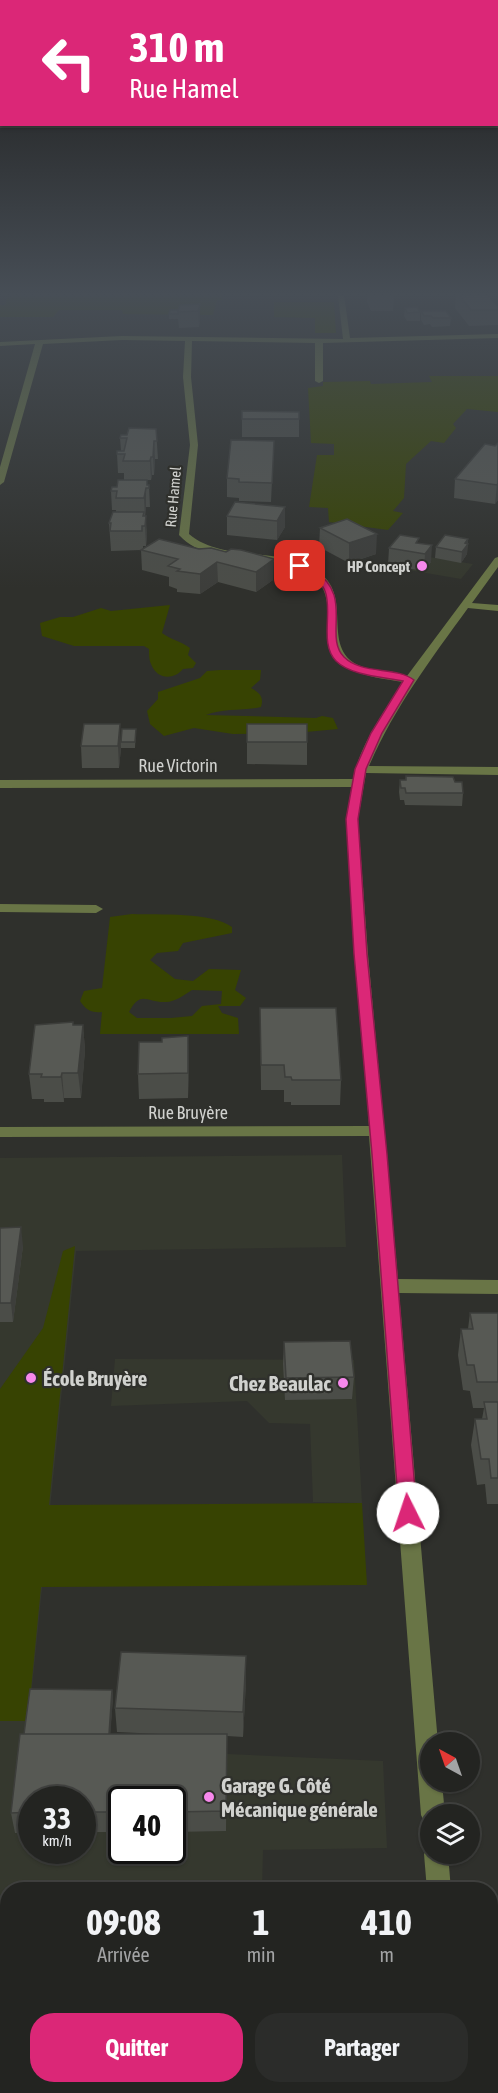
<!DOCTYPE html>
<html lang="fr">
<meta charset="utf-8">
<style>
body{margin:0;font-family:"Asap Condensed",sans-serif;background:#2b2c2a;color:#f1f3f6;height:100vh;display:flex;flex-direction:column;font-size:22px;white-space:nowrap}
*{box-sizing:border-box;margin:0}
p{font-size:20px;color:#a3a4a5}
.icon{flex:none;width:33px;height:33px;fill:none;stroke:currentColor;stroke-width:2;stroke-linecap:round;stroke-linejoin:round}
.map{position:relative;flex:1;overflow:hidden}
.side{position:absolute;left:0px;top:1882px;width:498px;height:212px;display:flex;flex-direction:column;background:#232421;border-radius:24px 24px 0 0;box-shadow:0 2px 4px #0004,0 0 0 2px #40413f}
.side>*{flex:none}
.guide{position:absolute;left:0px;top:0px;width:498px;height:126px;box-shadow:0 2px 4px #0004,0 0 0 2px #40413f;background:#db2777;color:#fff;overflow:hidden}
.needle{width:39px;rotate:320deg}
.fabs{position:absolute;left:420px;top:1732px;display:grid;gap:12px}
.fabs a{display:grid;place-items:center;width:60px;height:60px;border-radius:50%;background:#232421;box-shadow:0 2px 4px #0004,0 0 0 2px #40413f;font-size:30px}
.speed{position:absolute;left:18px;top:1786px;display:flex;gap:12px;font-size:30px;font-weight:700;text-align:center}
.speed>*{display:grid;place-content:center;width:78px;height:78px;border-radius:50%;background:#232421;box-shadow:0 2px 4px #0004,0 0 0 2px #40413f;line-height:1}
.speed small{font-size:15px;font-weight:400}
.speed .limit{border:3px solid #111;border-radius:9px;background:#fff;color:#111}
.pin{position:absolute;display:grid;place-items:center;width:51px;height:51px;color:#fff;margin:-26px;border-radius:12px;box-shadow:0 3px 9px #0006}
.me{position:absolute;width:66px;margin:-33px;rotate:356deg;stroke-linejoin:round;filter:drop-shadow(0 0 4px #0008)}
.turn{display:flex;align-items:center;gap:21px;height:126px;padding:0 30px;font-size:27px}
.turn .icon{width:78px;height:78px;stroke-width:2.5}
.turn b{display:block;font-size:42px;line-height:51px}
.eta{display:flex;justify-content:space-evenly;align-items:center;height:102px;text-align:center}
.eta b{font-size:36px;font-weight:700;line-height:42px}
.action{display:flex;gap:12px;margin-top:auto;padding:12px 30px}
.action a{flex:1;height:69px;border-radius:24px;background:#db2777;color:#fff;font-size:24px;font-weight:700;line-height:69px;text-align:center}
.action a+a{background:#2b2c2a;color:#f1f3f6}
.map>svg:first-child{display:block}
.built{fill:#35382e;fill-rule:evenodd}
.green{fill:#374302;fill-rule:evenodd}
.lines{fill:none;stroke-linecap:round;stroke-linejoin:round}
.minor{fill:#697546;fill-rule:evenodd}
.wall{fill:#4b4d48}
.shaded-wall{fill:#3d3e3b}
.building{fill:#575954;stroke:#3d3e3b;stroke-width:1.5}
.route{fill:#db2777;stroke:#8e194d;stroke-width:1.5}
.poi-dot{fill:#f788ec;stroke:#2f302c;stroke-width:2}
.labels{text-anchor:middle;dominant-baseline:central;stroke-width:4.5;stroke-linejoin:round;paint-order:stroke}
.far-street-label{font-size:15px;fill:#d1d2cf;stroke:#2f302c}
.far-poi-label{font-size:15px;font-weight:bold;fill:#d1d2cf;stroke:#2f302c;text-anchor:end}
.street-label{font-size:18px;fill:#d1d2cf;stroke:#2f302c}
.near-poi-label{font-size:21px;font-weight:bold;fill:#d1d2cf;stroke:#2f302c;text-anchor:start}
</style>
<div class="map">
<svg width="498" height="2093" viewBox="0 0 498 2093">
<rect width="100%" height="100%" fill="#2f302c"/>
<!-- built -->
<path class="built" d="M398,552L473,564L461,579L385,566Z
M342,1155L346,1247L76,1251L31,1696L109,1755L227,1754L383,1761L387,1848L263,1850L262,1890H8L7,1930H0V1158ZM32,1800H82V1851H32ZM122,1800H172V1851H122Z
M115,1359L354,1360L362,1503L313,1502L310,1424L269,1423L247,1401L111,1406Z
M126,2086H402V2093H126Z"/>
<!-- green -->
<path class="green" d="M14,295L25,296L223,295L222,300H217L213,315L123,314L122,310H59L53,317H0V305H5L7,298Z
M274,302H334L336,333H315V318L274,317Z
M429,376H498V412L467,409L453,424L456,428L444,443L431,441L406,464L404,498L393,511L403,513L388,530L329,522L328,508L309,507L317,455H334V444L311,443L308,388L323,386V382L370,381L371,384L432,382Z
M170,605L162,633C171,640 181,641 190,648L188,655L196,663L193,668L183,669C174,680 157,680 151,664C149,660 149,653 149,649L144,646H74L42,636L40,623L60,617H73L101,608L111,611Z
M220,670H261L260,680L251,688C260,693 264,697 261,707C243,711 222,708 206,715L316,718L322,716L333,718L338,729L295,733L233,734L194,728L164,736L150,724L147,711L158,699V692L200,678L207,671Z
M132,914C159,915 212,912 232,927V933L183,943L178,951L157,953L150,960L175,979L193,981L209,969L241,970L235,990L246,998L240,1006H218L222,1013L238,1018L239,1034H100L102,1012C91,1013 86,1010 80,1001L84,991L102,988L110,917ZM192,990L222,991L221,1004L202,1006L192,1016L171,1018H137L129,1012C141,989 147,1003 166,1002C175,1002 184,995 192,990Z
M75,1246L49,1505L362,1503L367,1585L41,1587L28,1721H0V1389L43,1328L63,1251Z
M188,2087H245V2093H187Z"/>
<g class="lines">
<!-- minor -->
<path class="minor" d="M338,295H344L350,338L498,334V338L323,343V381L319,383L315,381V343L192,341L191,377L198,445L189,534C224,564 282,544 320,573C353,598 321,647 358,665C373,672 391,673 407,676L495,558L498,557V567L472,603L498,605V611L468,608C431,659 394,708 369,766L498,767V775L366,773L358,819L368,954L398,1279L498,1280V1294L399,1293L438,1743H430V1782H442L445,1815H430V1826L425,1823L421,1815L369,1136L0,1137V1127L369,1126L346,819L352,787L0,788V780L353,779C360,744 384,712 403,682C385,679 366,677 350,669C311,650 344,601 313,577C275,548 210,570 179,535L190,445L183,377L185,341L122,340L43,344L4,482L0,485V467L35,344L0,346V342L122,336L343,339Z
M0,904L96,905L103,909L96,913L0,912Z
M430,1844V1854H448L451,1890H427L424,1854Z
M442,2086H468L469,2093H443Z"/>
</g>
<!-- wall -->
<path class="wall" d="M367,295H394L393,311H371L367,302Z
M456,295H488L498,307V325L469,326L455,308Z
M200,304V320L199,327L179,328L178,319H169V314L178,310Z
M405,308L420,312V321H407L404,316Z
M421,311L451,318L450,326L432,327L430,324L424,325L421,320Z
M299,412V437H242V419Z
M156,429L158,459H155L154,475H152L151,480H124V473H118L117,454L121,451L120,438L127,435Z
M495,446L498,500L495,504L454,498L455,479Z
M273,459L271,502L239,501V498L227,497V478Z
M149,485L150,507H146L145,516L147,535L146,546H143V549L211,548L273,580L256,592L218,582L200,594L177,592V589L169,586V577L142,570L141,550L111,551L109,523L116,512V510H112L111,491Z
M285,507V527L277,540L227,535V516Z
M320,528L376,554L349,563L319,547Z
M468,539L467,554L461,563L435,558L436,547Z
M419,543L431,562L424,571L388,565L389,548Z
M247,724L307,742V765L247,764Z
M136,729L135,748H121L119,768H82L81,746L121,740Z
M406,776L455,782L463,793L462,806L405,805L404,800H400L399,792L400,780H405Z
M260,1008L341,1080L340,1105H291V1102H284V1090H261Z
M73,1022V1025H83L85,1050L81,1098H64V1102H44V1099H32L29,1074Z
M162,1042L189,1061L188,1098L139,1099L138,1074Z
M0,1228L23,1246L13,1322H0Z
M470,1313H498V1504H487L485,1484L477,1485L471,1445L475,1419H482L484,1408H473L470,1391L463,1390L458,1355L461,1329H468Z
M284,1342L354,1377L352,1399L285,1400L283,1364Z
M246,1681L243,1737L227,1736L226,1831L172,1832V1800H122V1832H82V1800H32V1833H15L11,1813L24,1734L112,1690L113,1697L110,1734H160L117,1732L115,1708Z"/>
<!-- shaded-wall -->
<path class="shaded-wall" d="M200,304V320L199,327L198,311Z
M154,441L155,459L154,475L153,457Z
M151,457L152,475L151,480L150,461Z
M498,483V500L495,504L497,485Z
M146,488V507L145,517L144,498Z
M285,507V527L277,540V521Z
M146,516L147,535L146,546L145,526Z
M377,534L376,554L349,563V543Z
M468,539L467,554L461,563L462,552L465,543Z
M432,545L431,562L424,571L425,554Z
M274,559L273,580L256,592V572Z
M217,562L218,582L200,594V574Z
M120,724L121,748L119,768L118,746Z
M83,1025L85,1050L81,1098L78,1073Z
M188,1036L189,1061L188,1098Z
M62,1073L64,1098V1102L61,1077Z
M21,1227L23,1246L13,1322L11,1303Z
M246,1656V1681L243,1737V1712Z
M112,1690L113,1697L109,1755L108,1748Z"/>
<!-- building -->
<path class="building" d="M459,295H488L498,307V310H471Z
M200,304L198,311L178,312L180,305Z
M417,307L420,312L407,313L405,308Z
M170,310H178V314H169Z
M421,311H446L451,318H433L431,316H424Z
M242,411L299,412V419H242Z
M129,428L156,429L157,441H154L153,457H151L150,461H123L125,454H117V451H124L127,438H120L121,435H127Z
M231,440L274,441L272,483L239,482V479L227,478Z
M498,443V483L497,485L455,479L485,444L495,446Z
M118,480H147V485H149V488H146L144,498H116L117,491H111L112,487H117Z
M235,502L285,507L277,521L227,516Z
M113,512H144L143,516H146L145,526H142V531H110L111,523H109Z
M347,519L377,534L349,543L320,528Z
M400,535L419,538L416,543L432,545L425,554L389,548Z
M445,535L468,539L465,543L468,544L462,552L436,547Z
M159,539L199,549L211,548L226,552L231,549L241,550L274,559L256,572L217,562L200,574L177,571L180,569L168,566L178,559L141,550Z
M84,724H120L118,746H81Z
M247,724H307V742H247Z
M122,729H136L135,742H121Z
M406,776L453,777L455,782H462L463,793H406L405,788H401L400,780H406Z
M260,1008H336L341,1080H292L291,1077H285L284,1065H261Z
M73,1022V1025H83L78,1073H62L61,1077H41L42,1074H29L35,1025Z
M188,1036V1073L138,1074L139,1042H162V1038Z
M21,1227L11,1303H0V1228Z
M470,1313H498V1382H477L474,1365H467L461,1329H473Z
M350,1341L354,1377L286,1378L284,1342Z
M484,1402H498V1478H491L489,1459H481L475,1419H487Z
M121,1652L246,1656L243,1712L115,1708Z
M30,1689L112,1690L109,1734H24Z
M20,1734H227L226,1811L172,1812V1800H122V1812H82V1800H32V1812L11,1813Z
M245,2086H362V2093H245Z"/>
<!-- sky -->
<linearGradient id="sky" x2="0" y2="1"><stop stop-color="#1a1a18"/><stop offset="0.5" stop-color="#474e56"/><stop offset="1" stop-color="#474e56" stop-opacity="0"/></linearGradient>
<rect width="498" height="588" fill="url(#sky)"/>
<!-- route -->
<path class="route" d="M296,564C303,564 307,567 313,570C355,595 323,636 344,657C362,675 396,666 414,680L382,733L366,769L358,819L367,954L387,1154L417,1513L414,1518L408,1520L401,1518L399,1513L372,1154L354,954L346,819L355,769L371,733L403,681C384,677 351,676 336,661C319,644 333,611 325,591C321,580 306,574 296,568Z"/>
<!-- markers -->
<g class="poi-dot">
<circle cx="422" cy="566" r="6"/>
<circle cx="31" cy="1378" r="6"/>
<circle cx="343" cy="1383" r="6"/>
<circle cx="209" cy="1797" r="6"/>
</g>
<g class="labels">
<!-- far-street labels -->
<g class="far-street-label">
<text transform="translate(173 497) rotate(-85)">Rue Hamel</text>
</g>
<!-- far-poi labels -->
<g class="far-poi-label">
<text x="410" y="566">HP Concept</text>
</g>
<!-- street labels -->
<g class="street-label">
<text x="178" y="765">Rue Victorin</text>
<text x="188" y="1112">Rue Bruyère</text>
</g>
<!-- near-poi labels -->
<g class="near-poi-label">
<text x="43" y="1378">École Bruyère</text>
<text x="331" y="1383" text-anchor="end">Chez Beaulac</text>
<text x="221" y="1785">Garage G. Côté<tspan x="221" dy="24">Mécanique générale</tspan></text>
</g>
</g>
</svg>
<div class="fabs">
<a><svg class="needle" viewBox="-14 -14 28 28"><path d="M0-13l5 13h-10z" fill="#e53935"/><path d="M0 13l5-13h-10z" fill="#a3a4a5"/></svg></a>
<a><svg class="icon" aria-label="layers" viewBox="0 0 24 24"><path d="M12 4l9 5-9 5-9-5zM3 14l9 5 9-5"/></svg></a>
</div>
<div class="speed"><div>33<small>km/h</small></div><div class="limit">40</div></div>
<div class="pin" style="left:300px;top:566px;background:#d93025"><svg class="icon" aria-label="arrive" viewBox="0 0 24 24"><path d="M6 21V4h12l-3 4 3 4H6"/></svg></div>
<svg class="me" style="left:408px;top:1513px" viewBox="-20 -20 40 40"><circle r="19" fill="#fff"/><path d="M0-13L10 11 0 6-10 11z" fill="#db2777"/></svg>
<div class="guide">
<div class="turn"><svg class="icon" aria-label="left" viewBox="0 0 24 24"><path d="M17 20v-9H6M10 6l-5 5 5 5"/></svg><div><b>310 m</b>Rue Hamel</div></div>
</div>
<section class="side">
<div class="eta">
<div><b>09:08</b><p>Arrivée</p></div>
<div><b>1</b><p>min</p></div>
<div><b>410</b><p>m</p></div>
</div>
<div class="action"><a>Quitter</a><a>Partager</a></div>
</section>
</div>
